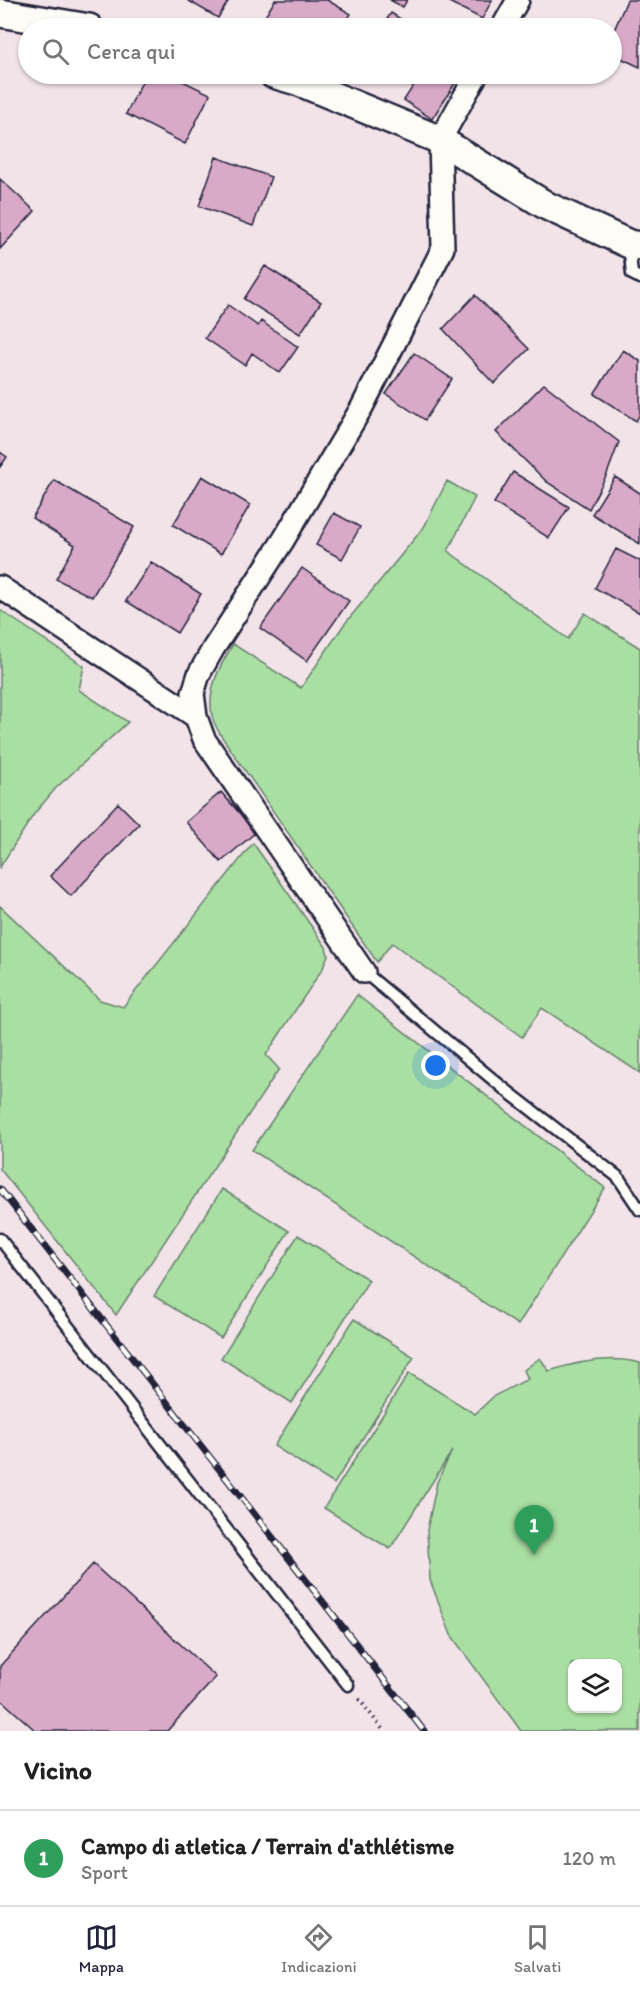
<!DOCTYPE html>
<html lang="it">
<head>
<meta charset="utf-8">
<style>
  :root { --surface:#fff; --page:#f2f2f2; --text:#222; --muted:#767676; --line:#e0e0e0; --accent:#22223b }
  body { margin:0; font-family:Itim,sans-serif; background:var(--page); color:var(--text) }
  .controls { position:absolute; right:18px; bottom:18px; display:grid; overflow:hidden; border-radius:12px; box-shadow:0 2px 4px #0004 }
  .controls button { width:54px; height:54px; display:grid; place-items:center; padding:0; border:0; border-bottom:2px solid var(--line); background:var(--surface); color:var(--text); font:30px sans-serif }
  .you { position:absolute; left:436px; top:1066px; width:21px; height:21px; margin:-15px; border:4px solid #fff; border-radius:50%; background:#1a73e8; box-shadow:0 0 0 9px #1a73e833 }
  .badge { display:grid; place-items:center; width:39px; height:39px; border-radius:50%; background:var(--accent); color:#fff; font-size:20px; font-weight:700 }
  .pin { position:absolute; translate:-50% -50px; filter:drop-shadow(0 2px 3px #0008) }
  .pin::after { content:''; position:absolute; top:32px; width:21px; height:18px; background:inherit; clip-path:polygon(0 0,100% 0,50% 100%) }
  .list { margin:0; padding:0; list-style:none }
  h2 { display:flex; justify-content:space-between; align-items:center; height:78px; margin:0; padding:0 24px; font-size:26px }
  h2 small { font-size:20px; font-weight:400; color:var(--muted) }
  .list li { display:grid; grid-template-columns:39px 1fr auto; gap:18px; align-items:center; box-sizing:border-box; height:96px; padding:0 24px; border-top:2px solid var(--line) }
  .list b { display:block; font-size:22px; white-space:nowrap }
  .list p { margin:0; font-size:20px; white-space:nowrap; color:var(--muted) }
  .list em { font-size:20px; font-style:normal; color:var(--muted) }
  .icon { flex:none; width:33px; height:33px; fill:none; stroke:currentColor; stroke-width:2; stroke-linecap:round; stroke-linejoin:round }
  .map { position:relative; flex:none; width:640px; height:1731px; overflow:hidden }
  .search { position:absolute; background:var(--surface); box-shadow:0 2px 4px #0004; left:18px; right:18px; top:18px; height:66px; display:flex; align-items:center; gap:15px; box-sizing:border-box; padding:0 21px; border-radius:33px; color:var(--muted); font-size:22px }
  .sheet { height:174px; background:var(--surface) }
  nav { display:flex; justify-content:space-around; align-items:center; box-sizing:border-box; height:84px; border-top:2px solid var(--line); background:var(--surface); font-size:16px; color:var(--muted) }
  nav a { display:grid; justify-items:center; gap:3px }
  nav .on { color:var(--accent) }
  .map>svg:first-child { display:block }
  .green { fill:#a9dfa2; stroke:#66806e; stroke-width:1.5; fill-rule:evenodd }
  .building { fill:#d9a9c8; stroke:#22223b; stroke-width:1.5 }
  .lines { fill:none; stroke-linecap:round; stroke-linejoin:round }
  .service-casing { stroke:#22223b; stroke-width:15 }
  .minor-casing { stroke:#22223b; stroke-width:26 }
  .tertiary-casing { stroke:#22223b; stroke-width:32 }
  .path { stroke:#22223b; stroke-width:4; stroke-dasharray:1.5 4.5; stroke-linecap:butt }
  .service { stroke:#fdfcf7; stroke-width:10 }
  .minor { stroke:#fdfcf7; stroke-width:21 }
  .tertiary { stroke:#fdfcf7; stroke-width:27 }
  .rail-casing { stroke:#22223b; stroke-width:7 }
  .rail { stroke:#fdfcf7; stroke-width:4.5; stroke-dasharray:14; stroke-linecap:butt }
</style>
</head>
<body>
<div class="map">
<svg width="640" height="1731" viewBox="0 0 640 1731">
  <rect width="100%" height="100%" fill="#f2e3e9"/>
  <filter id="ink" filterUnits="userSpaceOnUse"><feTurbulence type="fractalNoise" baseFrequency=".0167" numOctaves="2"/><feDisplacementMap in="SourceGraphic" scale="12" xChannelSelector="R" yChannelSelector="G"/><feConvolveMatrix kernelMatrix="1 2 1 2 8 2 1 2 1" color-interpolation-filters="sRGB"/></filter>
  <g filter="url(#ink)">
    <path class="green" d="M447 481 475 497 448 551 568 639 585 613 640 648V1073L542 1008 522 1037 392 943 377 962 222 737C218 730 213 723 212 715 207 688 220 666 233 644L301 688 343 626 424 527Z
      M0 610 84 666 79 690 128 722 56 788 34 814 0 867Z
      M253 843 326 947 328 955 323 968 266 1055 279 1069 116 1315 0 1169V906L100 1000 123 1007Z
      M357 995 605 1188 518 1325 252 1150Z
      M222 1189 289 1231 221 1338 154 1296Z
      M298 1235 369 1280 292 1403 221 1358Z
      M354 1319 414 1357 334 1484 274 1446Z
      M540 1358 549 1371C577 1362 611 1355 640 1363V1731H521L451 1635 430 1580 427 1530 437 1482 452 1451 390 1549 324 1508 409 1373 475 1414 494 1396 528 1379 524 1370ZM572 1664H618V1708H572Z"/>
    <path class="building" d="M187 0H229L218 18Z
      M275 0H327L351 14 342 28H278L263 20Z
      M390 0H407L403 7Z
      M445 0H492L482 19Z
      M627 0H640V67L612 54V35Z
      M391 13 415 28H381Z
      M146 74H168L210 94 185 144 126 114Z
      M403 74H461L432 119 404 100 416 82Z
      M216 157 271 177 253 226 199 206Z
      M0 179 35 211 0 249Z
      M265 266 321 302 300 334 244 299Z
      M475 295 529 349 494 384 443 329Z
      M228 305 258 326 261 321 298 347 280 373 252 353 245 365 205 338Z
      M623 350 640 361V414L636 421 594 394Z
      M414 353 452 379 425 420 386 394Z
      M544 384 619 442 607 474 589 509 547 482 496 432Z
      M0 452 7 457 0 467Z
      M513 472 569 507 549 538 494 503Z
      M202 476 250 505 221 554 173 525Z
      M615 477 640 493V544L592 514Z
      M54 480 134 527 92 597 56 579 75 545 32 518Z
      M334 513 360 527 342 559 316 545Z
      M616 549 640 561V613L595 588Z
      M151 562 201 594 177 633 126 601Z
      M302 568 349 601 307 661 260 628Z
      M221 792 256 832 221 862 186 822Z
      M118 803 139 824 71 896 50 876Z
      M93 1564 216 1677 167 1731H36L0 1699V1666Z"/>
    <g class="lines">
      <defs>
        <path id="service" d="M629 244 632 274 640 278
          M364 972 502 1087 618 1177 640 1210
          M0 1239 348 1685"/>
        <path id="minor" d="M502 28 518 0
          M0 587 196 717
          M364 972 204 739 196 717 193 693 199 674 213 649 284 539 362 407 443 248 440 140 477 74"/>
        <path id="tertiary" d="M0 13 89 28
          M273 74 297 81 440 140 547 206 629 244 640 246"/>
      </defs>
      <use href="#service" class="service-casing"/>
      <use href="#minor" class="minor-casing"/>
      <use href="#tertiary" class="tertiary-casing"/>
      <path class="path" d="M359 1699 384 1731"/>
      <use href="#service" class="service"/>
      <use href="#minor" class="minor"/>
      <use href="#tertiary" class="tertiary"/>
      <defs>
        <path id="rail" d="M0 1189 424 1731"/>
      </defs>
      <use href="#rail" class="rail-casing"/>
      <use href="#rail" class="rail"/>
    </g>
  </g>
</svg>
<div class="controls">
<button><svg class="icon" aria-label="layers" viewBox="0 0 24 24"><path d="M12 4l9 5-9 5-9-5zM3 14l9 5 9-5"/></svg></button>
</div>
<div class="you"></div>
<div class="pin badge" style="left:534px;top:1555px;background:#2e9e5b">1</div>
<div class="search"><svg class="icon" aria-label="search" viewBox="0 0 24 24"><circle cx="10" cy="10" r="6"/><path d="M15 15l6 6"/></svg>Cerca qui</div>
</div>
<section class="sheet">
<h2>Vicino<small></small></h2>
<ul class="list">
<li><span class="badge" style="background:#2e9e5b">1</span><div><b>Campo di atletica / Terrain d'athlétisme</b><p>Sport</p></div><em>120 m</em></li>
</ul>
</section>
<nav>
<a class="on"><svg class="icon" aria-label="map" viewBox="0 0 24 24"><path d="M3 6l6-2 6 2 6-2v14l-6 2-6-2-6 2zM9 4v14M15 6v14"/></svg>Mappa</a>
<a><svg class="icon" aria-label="directions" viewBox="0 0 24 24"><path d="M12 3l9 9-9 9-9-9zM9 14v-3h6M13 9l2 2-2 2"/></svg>Indicazioni</a>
<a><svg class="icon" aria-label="saved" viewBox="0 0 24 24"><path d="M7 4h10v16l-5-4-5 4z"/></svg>Salvati</a>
</nav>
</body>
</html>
